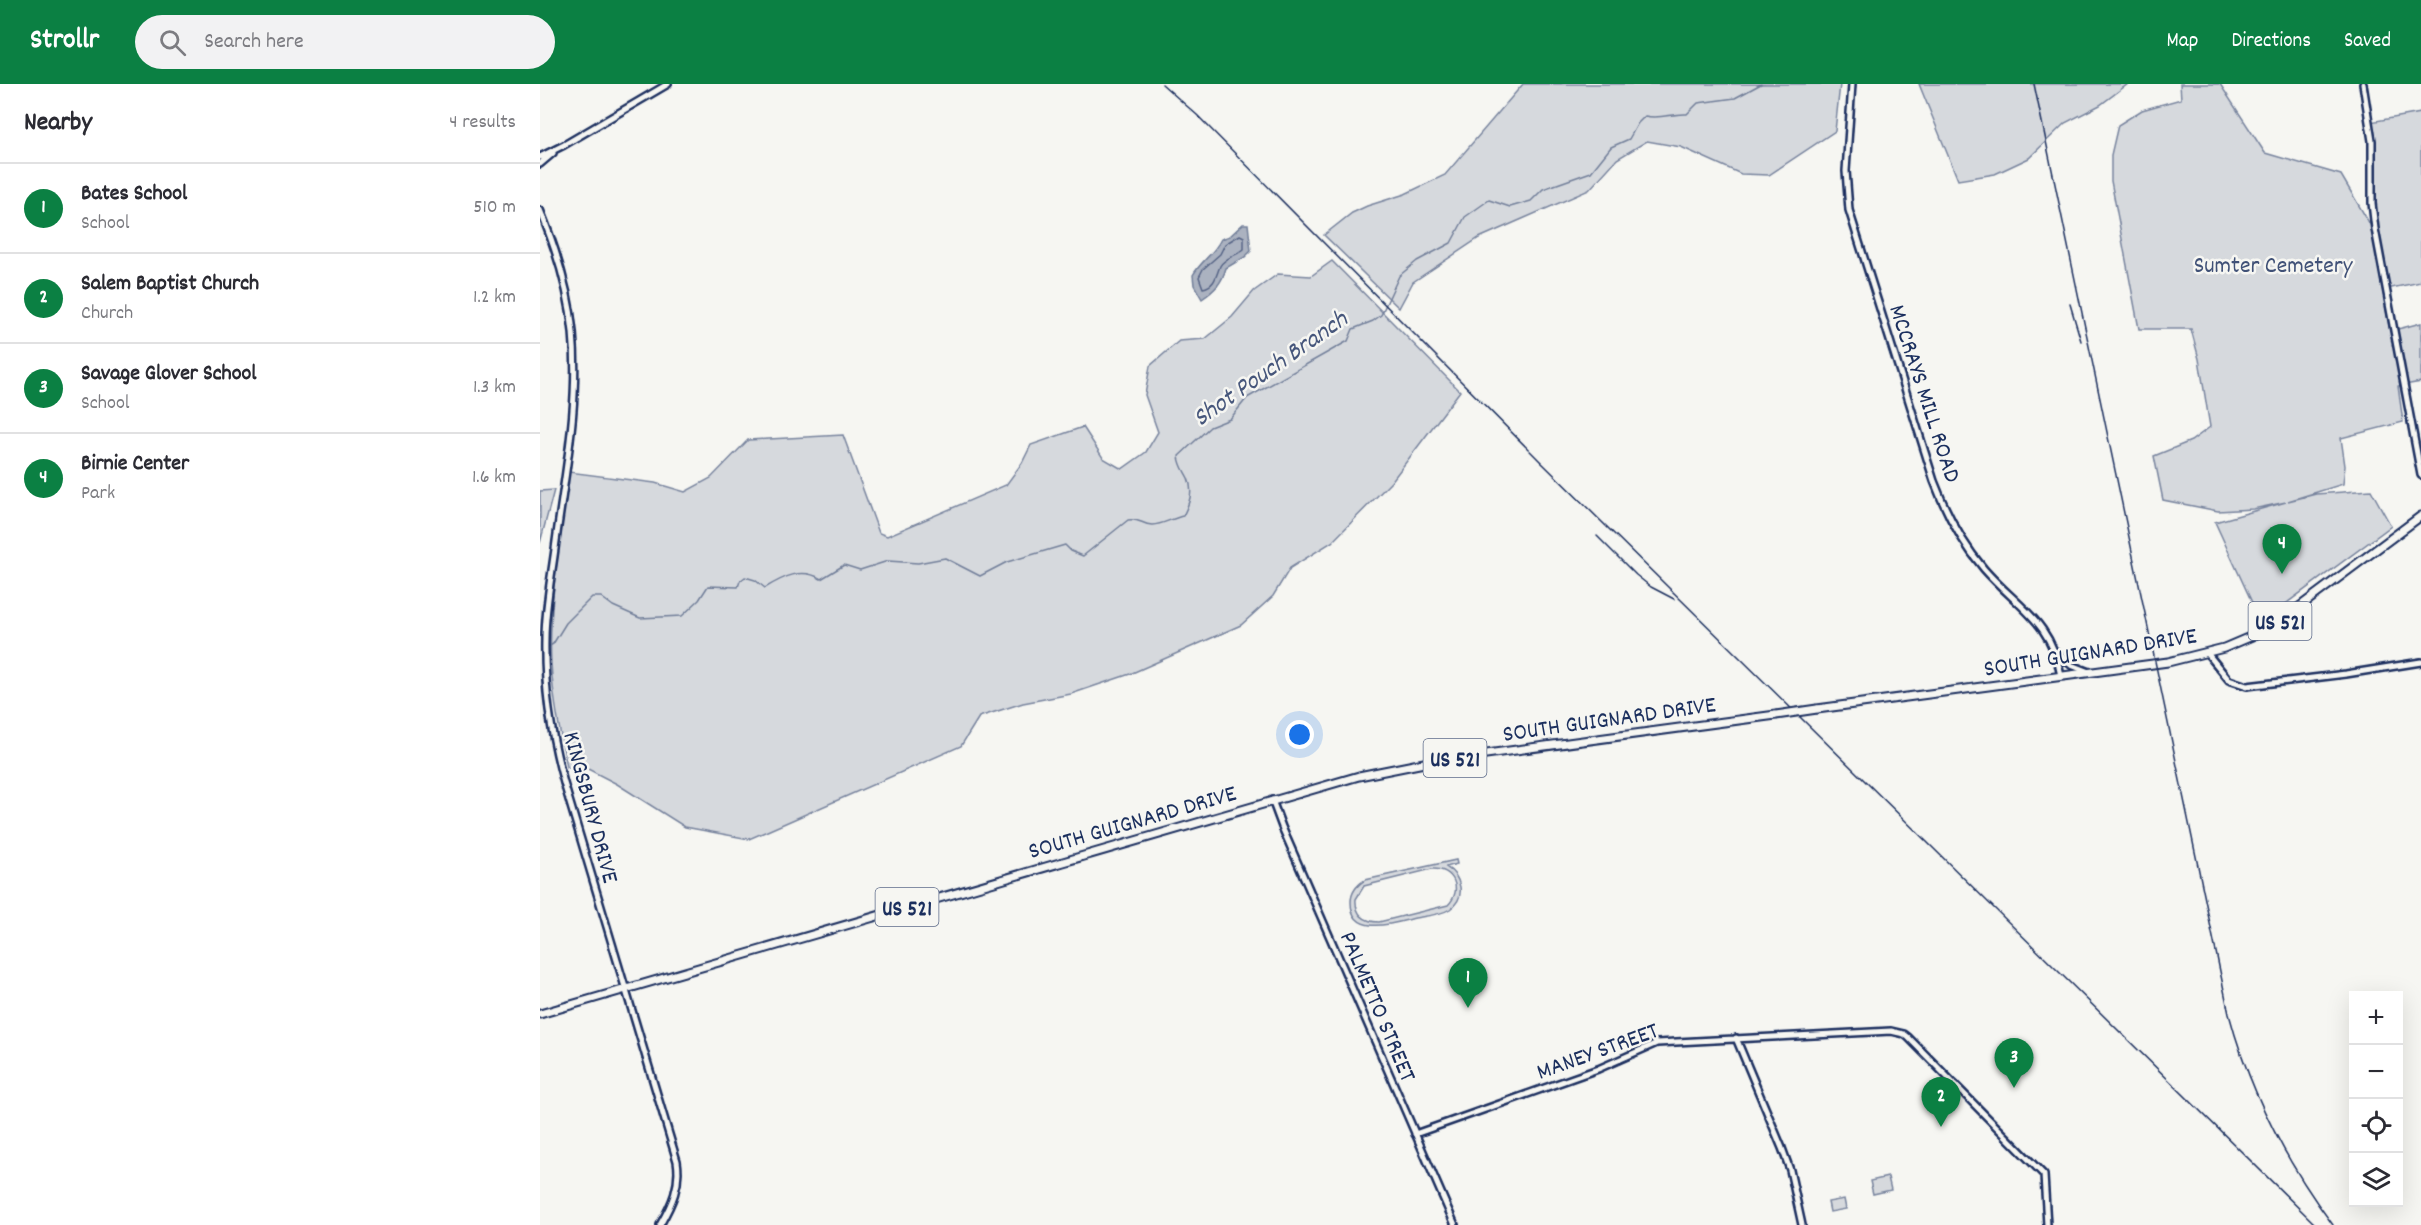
<!DOCTYPE html>
<html lang="en">
<head>
<meta charset="utf-8">
<style>
  :root { --surface:#fff; --page:#f2f2f3; --text:#2b2b33; --muted:#7c7c81; --line:#e1e1e2; --accent:#0b8043 }
  body { margin:0; font-family:Dekko,sans-serif; background:var(--page); color:var(--text) }
  .controls { position:absolute; right:18px; bottom:18px; display:grid; overflow:hidden; border-radius:0px; box-shadow:0 6px 24px #0002 }
  .controls button { width:54px; height:54px; display:grid; place-items:center; padding:0; border:0; border-bottom:2px solid var(--line); background:var(--surface); color:var(--text); font:30px sans-serif }
  .you { position:absolute; left:760px; top:651px; width:21px; height:21px; margin:-15px; border:4px solid #fff; border-radius:50%; background:#1a73e8; box-shadow:0 0 0 9px #1a73e833 }
  .badge { display:grid; place-items:center; width:39px; height:39px; border-radius:50%; background:var(--accent); color:#fff; font-size:20px; font-weight:700 }
  .pin { position:absolute; translate:-50% -50px; filter:drop-shadow(0 2px 3px #0008) }
  .pin::after { content:''; position:absolute; top:32px; width:21px; height:18px; background:inherit; clip-path:polygon(0 0,100% 0,50% 100%) }
  .list { margin:0; padding:0; list-style:none }
  h2 { display:flex; justify-content:space-between; align-items:center; height:78px; margin:0; padding:0 24px; font-size:26px }
  h2 small { font-size:20px; font-weight:400; color:var(--muted) }
  .list li { display:grid; grid-template-columns:39px 1fr auto; gap:18px; align-items:center; box-sizing:border-box; height:90px; padding:0 24px; border-top:2px solid var(--line) }
  .list b { display:block; font-size:22px; white-space:nowrap }
  .list p { margin:0; font-size:20px; white-space:nowrap; color:var(--muted) }
  .list em { font-size:20px; font-style:normal; color:var(--muted) }
  .icon { flex:none; width:33px; height:33px; fill:none; stroke:currentColor; stroke-width:2; stroke-linecap:round; stroke-linejoin:round }
  .map { position:relative; flex:none; width:1881px; height:1141px; overflow:hidden }
  header { display:flex; align-items:center; gap:36px; box-sizing:border-box; height:84px; padding:0 30px; background:var(--accent); color:#fff }
  header strong { font-size:28px }
  nav { display:flex; gap:33px; margin-inline-start:auto; font-size:21px }
  .search { width:420px; height:54px; background:var(--page); display:flex; align-items:center; gap:15px; box-sizing:border-box; padding:0 21px; border-radius:33px; color:var(--muted); font-size:22px }
  main { display:flex }
  aside { flex:1; background:var(--surface) }
  .map>svg:first-child { display:block }
  .green { fill:#d6d9dd; stroke:#78849e; stroke-width:1.5; fill-rule:evenodd }
  .water { fill:#abb2c0; stroke:#717e99; stroke-width:1.5 }
  .lines { fill:none; stroke-linecap:round; stroke-linejoin:round }
  .shore { stroke:#556385; stroke-width:1.5 }
  .stream { stroke:#717e99; stroke-width:1.5 }
  .secondary-casing { stroke:#1b2f5e; stroke-width:10 }
  .highway-casing { stroke:#1b2f5e; stroke-width:11 }
  .secondary { stroke:#f6f6f2; stroke-width:5 }
  .highway { stroke:#f6f6f2; stroke-width:7 }
  .rail { stroke:#1b2f5e; stroke-width:1.5 }
  .highway-bridge-casing { stroke:#1b2f5e; stroke-width:11; stroke-linecap:butt }
  .highway-bridge { stroke:#f6f6f2; stroke-width:7 }
  .labels { text-anchor:middle; stroke-width:5; stroke-linejoin:round; paint-order:stroke }
  .shield { fill:#f6f6f2; stroke:#5d6b8a; stroke-width:1.5 }
  .shield-label { font-size:22px; font-weight:bold; fill:#1b2f5e }
  .park-label { font-size:24px; fill:#405177; stroke:#f6f6f2 }
  .street-label { font-size:24px; fill:#1b2f5e; stroke:#f6f6f2 }
  .water-label { font-size:26px; font-style:italic; fill:#46567b; stroke:#f6f6f2 }
</style>
</head>
<body>
<header>
<strong>Strollr</strong>
<div class="search"><svg class="icon" aria-label="search" viewBox="0 0 24 24"><circle cx="10" cy="10" r="6"/><path d="M15 15l6 6"/></svg>Search here</div>
<nav><a>Map</a><a>Directions</a><a>Saved</a></nav>
</header>
<main>
<aside>
<h2>Nearby<small>4 results</small></h2>
<ul class="list">
<li><span class="badge">1</span><div><b>Bates School</b><p>School</p></div><em>510 m</em></li>
<li><span class="badge">2</span><div><b>Salem Baptist Church</b><p>Church</p></div><em>1.2 km</em></li>
<li><span class="badge">3</span><div><b>Savage Glover School</b><p>School</p></div><em>1.3 km</em></li>
<li><span class="badge">4</span><div><b>Birnie Center</b><p>Park</p></div><em>1.6 km</em></li>
</ul>
</aside>
<div class="map">
<svg width="1881" height="1141" viewBox="0 0 1881 1141">
  <rect width="100%" height="100%" fill="#f6f6f2"/>
  <filter id="ink" filterUnits="userSpaceOnUse"><feTurbulence type="fractalNoise" baseFrequency=".0167" numOctaves="2"/><feDisplacementMap in="SourceGraphic" scale="12" xChannelSelector="R" yChannelSelector="G"/><feConvolveMatrix kernelMatrix="1 2 1 2 8 2 1 2 1" color-interpolation-filters="sRGB"/></filter>
  <g filter="url(#ink)">
    <path class="green" d="M983 0H1300L1295 47 1229 91 1201 90 1141 63 1107 57 1077 75 1049 106 939 154 873 198 859 224 784 151 812 129 827 122 865 110 905 91Z
      M1379 0H1588L1560 21 1525 39 1489 74 1455 90 1418 96Z
      M1640 0H1680L1725 69 1801 91 1831 142 1850 247 1881 239V298L1858 302 1863 338 1801 354 1805 382 1803 400 1748 417 1776 410 1831 406 1851 442 1721 538 1675 438 1746 418 1713 425 1678 427 1623 416 1614 372 1651 357 1670 343 1659 275 1651 245H1599L1571 97V71L1578 41 1602 26 1641 15Z
      M1881 29V198L1846 205 1835 145 1830 38Z
      M792 177 920 307 851 398 792 458 750 484 733 512 701 541 590 590 531 610 483 619 439 633 421 662 209 755 145 743 77 700 48 685 27 683C20 648 13 614 11 579 8 516 22 450 29 388L115 399 145 408 171 394 208 356 303 351 339 449 347 452 466 401 482 379 491 361 543 343 563 374 582 385 606 368 618 348 605 311 610 282 639 257 665 255 692 233 714 207 738 190 771 192Z
      M14 406 0 459V407Z
      M916 776 917 780 906 783C921 792 927 813 910 825 901 831 886 832 875 834 855 839 811 854 811 818 811 808 817 801 825 796ZM892 785C914 784 923 806 908 821L839 838C824 838 815 830 816 815L824 802Z
      M1348 1093 1351 1106 1333 1110 1330 1097Z
      M1304 1115 1306 1125 1290 1128 1288 1118Z"/>
    <path class="water" d="M703 140H708L711 167 705 173 686 184C682 199 675 206 662 215L654 201 653 191C661 177 674 170 681 155L690 152Z"/>
    <g class="lines">
      <path class="shore" d="M700 151 704 153V165C698 171 684 174 680 182 676 192 675 202 663 204L659 193 663 185 680 170 685 160Z"/>
      <path class="stream" d="M6 564 13 560 26 539 52 513H61L73 522 100 534 142 532 159 516 168 502 198 503 200 497 205 493 215 496 225 504C243 493 262 483 281 495L304 481 320 486 348 477 378 479 405 474 440 492 467 478 525 461 531 467 543 472 588 436C600 434 602 441 612 441 622 441 633 434 643 432 649 420 654 408 648 394 644 386 640 382 639 372L670 343 690 335 707 314 808 257 813 245 833 237 841 231 859 192 877 177 911 159 925 133 949 116 970 123 991 117 1003 105 1051 88 1071 63 1089 55 1098 39 1105 32C1120 36 1132 29 1147 30L1158 19 1195 14 1221 0"/>
      <defs>
        <path id="secondary" d="M1312 0 1306 87 1309 126 1394 397C1406 429 1422 459 1444 485 1478 524 1511 536 1521 592
          M1823 0 1832 57V119L1835 145 1881 391
          M0 73 24 61 128 0
          M0 80 13 69
          M0 126C16 165 29 206 33 248 40 320 24 394 15 465 11 495 5 525 5 555 4 605 11 652 24 699L137 1077C141 1101 132 1120 120 1141
          M1517 569 1531 581 1549 588
          M1667 569 1689 596 1707 602 1806 590 1881 578
          M732 716 742 743 915 1141
          M1196 954 1242 1064 1250 1086 1262 1141
          M875 1050 1058 985 1117 959 1351 947 1364 950 1368 953 1504 1091 1507 1141"/>
        <path id="highway" d="M1277 625 1628 578 1684 564 1731 544 1881 432
          M0 930 819 692 894 677 1236 631"/>
      </defs>
      <use href="#secondary" class="secondary-casing"/>
      <use href="#highway" class="highway-casing"/>
      <use href="#secondary" class="secondary"/>
      <use href="#highway" class="highway"/>
      <path class="rail" d="M622 0 657 31 1001 378 1776 1141
        M1494 0 1689 930C1710 1008 1745 1077 1793 1141
        M1530 220 1541 257
        M1057 452 1096 491 1111 503 1134 515"/>
      <defs>
        <path id="highway-bridge" d="M1236 631 1277 625"/>
      </defs>
      <use href="#highway-bridge" class="highway-bridge-casing"/>
      <use href="#highway-bridge" class="highway-bridge"/>
    </g>
  </g>
  <g class="labels">
    <g class="shield">
      <rect x="1708.5" y="518" width="63" height="38" rx="4.5"/>
      <rect x="883.5" y="655" width="63" height="38" rx="4.5"/>
      <rect x="335.5" y="804" width="63" height="38" rx="4.5"/>
    </g>
    <g class="shield-label">
      <text x="1740" y="545">US 521</text>
      <text x="915" y="682">US 521</text>
      <text x="367" y="831">US 521</text>
    </g>
    <g class="park-label">
      <text x="1733" y="188">Sumter Cemetery</text>
    </g>
    <g class="street-label">
      <text transform="translate(1386 309) rotate(72)" y="8">MCCRAYS MILL ROAD</text>
      <text transform="translate(1550 567) rotate(-9)" y="8">SOUTH GUIGNARD DRIVE</text>
      <text transform="translate(1069 634) rotate(-8)" y="8">SOUTH GUIGNARD DRIVE</text>
      <text transform="translate(52 723) rotate(75)" y="8">KINGSBURY DRIVE</text>
      <text transform="translate(592 737) rotate(-16)" y="8">SOUTH GUIGNARD DRIVE</text>
      <text transform="translate(839 922) rotate(67)" y="8">PALMETTO STREET</text>
      <text transform="translate(1057 966) rotate(-20)" y="8">MANEY STREET</text>
    </g>
    <g class="water-label">
      <text transform="translate(729 283) rotate(-35)" y="9">Shot Pouch Branch</text>
    </g>
  </g>
</svg>
<div class="controls">
<button>+</button>
<button>−</button>
<button><svg class="icon" aria-label="locate" viewBox="0 0 24 24"><circle cx="12" cy="12" r="6"/><path d="M12 2v4M12 18v4M2 12h4M18 12h4"/></svg></button>
<button><svg class="icon" aria-label="layers" viewBox="0 0 24 24"><path d="M12 4l9 5-9 5-9-5zM3 14l9 5 9-5"/></svg></button>
</div>
<div class="you"></div>
<div class="pin badge" style="left:928px;top:924px">1</div>
<div class="pin badge" style="left:1401px;top:1043px">2</div>
<div class="pin badge" style="left:1474px;top:1004px">3</div>
<div class="pin badge" style="left:1742px;top:490px">4</div>
</div>
</main>
</body>
</html>
